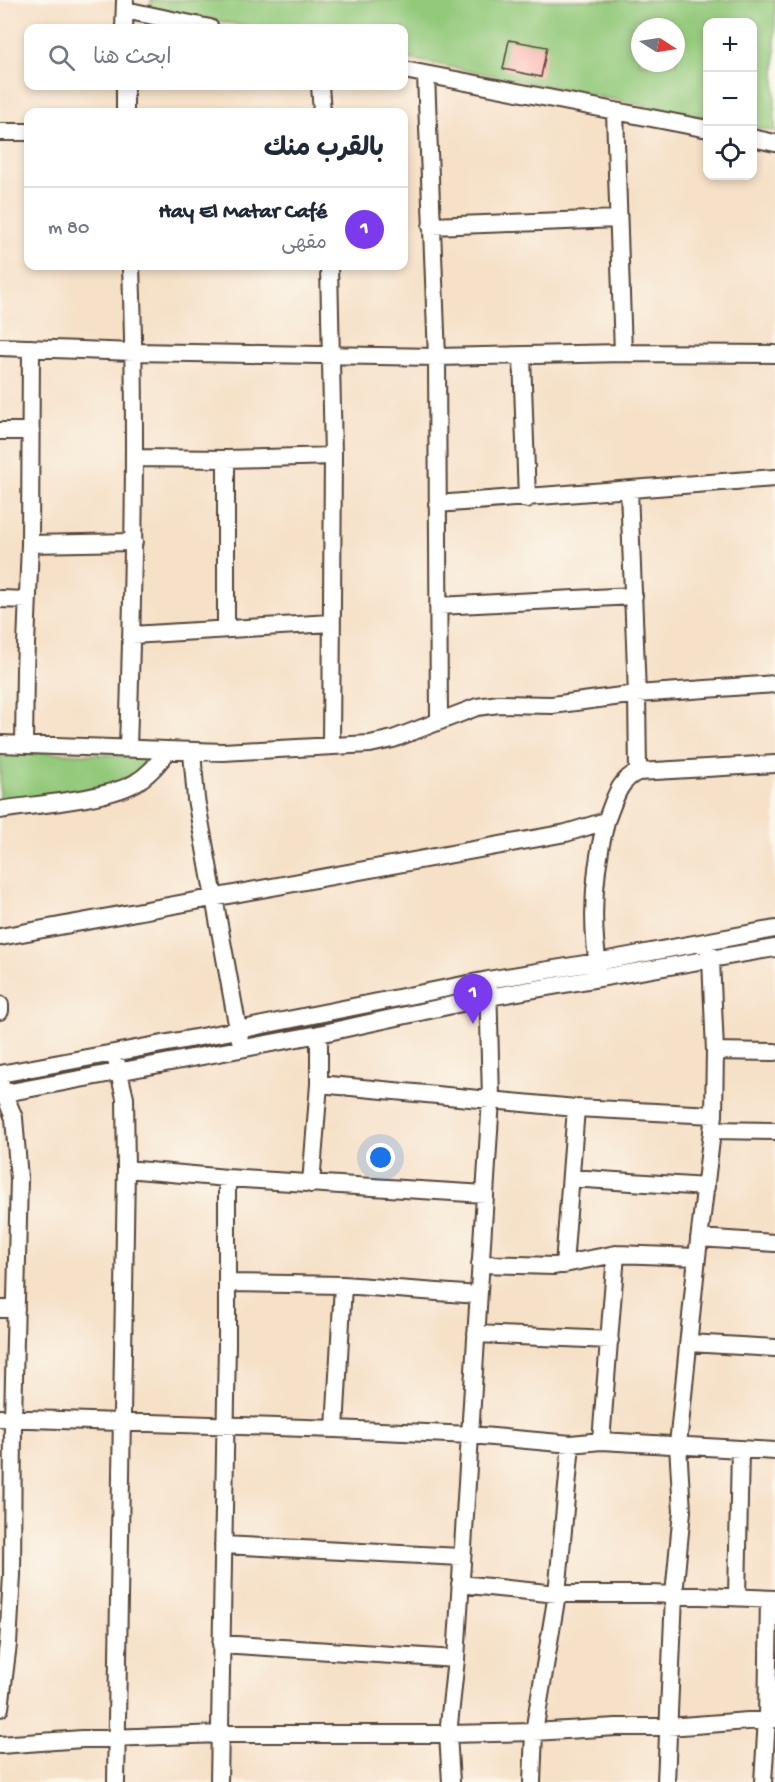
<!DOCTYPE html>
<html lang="ar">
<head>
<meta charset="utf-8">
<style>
  :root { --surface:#fff; --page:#f2f2f3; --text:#1f2937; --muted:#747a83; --line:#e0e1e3; --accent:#7c3aed }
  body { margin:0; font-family:"Gochi Hand","Playpen Sans Arabic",sans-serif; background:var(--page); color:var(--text); direction:rtl }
  .controls { position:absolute; right:18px; top:18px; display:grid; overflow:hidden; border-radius:12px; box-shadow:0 3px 9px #0003 }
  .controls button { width:54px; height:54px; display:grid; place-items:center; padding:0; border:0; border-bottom:2px solid var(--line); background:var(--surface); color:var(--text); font:30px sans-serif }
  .compass { position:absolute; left:631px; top:18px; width:54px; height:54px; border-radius:50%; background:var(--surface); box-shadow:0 3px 9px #0003; rotate:102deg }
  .you { position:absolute; left:381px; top:1158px; width:21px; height:21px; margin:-15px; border:4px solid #fff; border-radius:50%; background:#1a73e8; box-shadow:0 0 0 9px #1a73e833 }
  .badge { display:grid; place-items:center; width:39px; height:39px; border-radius:50%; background:var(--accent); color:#fff; font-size:20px; font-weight:700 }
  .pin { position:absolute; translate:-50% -50px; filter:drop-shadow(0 2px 3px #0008) }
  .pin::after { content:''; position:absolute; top:32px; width:21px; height:18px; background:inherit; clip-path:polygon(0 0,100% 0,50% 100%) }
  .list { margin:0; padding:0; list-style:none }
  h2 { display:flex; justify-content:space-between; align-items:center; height:78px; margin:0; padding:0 24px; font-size:26px }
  h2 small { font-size:20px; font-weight:400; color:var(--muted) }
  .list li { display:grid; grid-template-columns:39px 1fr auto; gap:18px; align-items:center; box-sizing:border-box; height:84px; padding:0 24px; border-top:2px solid var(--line) }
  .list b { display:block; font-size:22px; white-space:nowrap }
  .list p { margin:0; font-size:20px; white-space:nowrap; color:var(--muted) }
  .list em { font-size:20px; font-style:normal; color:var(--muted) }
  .icon { flex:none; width:33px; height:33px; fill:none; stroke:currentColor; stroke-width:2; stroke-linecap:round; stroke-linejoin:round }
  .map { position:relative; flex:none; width:775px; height:1782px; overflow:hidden; direction:ltr }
  .search { position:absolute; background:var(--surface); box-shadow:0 3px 9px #0003; left:24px; top:24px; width:384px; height:66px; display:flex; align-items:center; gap:15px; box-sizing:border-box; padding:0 21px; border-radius:12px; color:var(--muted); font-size:22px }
  .panel { position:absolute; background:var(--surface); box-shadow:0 3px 9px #0003; left:24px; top:108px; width:384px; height:162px; border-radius:12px; direction:rtl }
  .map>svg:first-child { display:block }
  .green { fill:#93c97a; stroke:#677a4c; stroke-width:1.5; fill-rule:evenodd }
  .building { fill:#fcaaa7 }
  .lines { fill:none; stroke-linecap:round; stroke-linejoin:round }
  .minor-casing { stroke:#574537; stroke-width:20 }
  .minor { stroke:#fff; stroke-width:16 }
</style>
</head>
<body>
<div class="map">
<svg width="775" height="1782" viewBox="0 0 775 1782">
  <rect width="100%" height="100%" fill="#fbf7ec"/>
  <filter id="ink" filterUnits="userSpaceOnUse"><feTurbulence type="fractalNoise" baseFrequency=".0167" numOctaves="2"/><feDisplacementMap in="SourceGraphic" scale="12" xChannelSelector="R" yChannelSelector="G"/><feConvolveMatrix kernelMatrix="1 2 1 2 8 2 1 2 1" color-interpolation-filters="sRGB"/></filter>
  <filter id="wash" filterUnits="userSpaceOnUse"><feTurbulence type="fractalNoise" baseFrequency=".008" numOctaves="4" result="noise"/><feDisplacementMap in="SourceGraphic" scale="24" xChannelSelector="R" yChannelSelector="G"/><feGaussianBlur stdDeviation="1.35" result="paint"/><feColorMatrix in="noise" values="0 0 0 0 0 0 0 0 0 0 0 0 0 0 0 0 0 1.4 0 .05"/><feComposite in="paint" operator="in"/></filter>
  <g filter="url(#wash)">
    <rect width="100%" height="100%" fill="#f6e0c7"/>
    <path class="green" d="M151 0H775V131L753 127 752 22H708L707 118 404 58V28H255L151 8ZM640 27H676V63H640Z
      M0 751 139 756 150 763 139 776 116 785 0 805Z"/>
    <g id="blocks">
      <path class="building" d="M509 40 547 47 541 77 503 69Z"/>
    </g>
  </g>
  <g filter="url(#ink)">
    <use href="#blocks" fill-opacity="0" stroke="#574537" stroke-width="1.5"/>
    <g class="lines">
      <defs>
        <path id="minor" d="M125 10 210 28
          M124 28 125 1
          M404 70 708 129
          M426 75 437 357 439 720
          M125 86V112
          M320 86 322 112
          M615 112 623 353
          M0 132H28
          M752 138 775 143
          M431 226 618 219
          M329 266 333 456 331 746
          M0 347 134 352 437 357 623 353 775 354
          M522 356 527 499
          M0 431H31
          M135 458 226 459 333 456
          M226 459V627
          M629 490 637 694 638 772
          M437 504 775 478
          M30 544 134 542
          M0 599 28 600
          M438 606 634 596
          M132 635 331 623
          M0 744 223 752 370 744 393 739 477 707 499 704 552 705 637 694 775 684
          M24 744 25 670 30 544 31 348
          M128 748C133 587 137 426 131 266
          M192 752 196 799 240 1040
          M0 810C36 804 105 800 135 783 149 775 158 763 168 751
          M0 937 566 833 606 821C614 802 618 780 638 772L775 764
          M599 971C590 921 594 870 606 821
          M0 1005V1011
          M715 1051 775 1052
          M116 1060 125 1098 126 1169 116 1782
          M0 1074 238 1030 488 980 597 962 775 929
          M319 1084 576 1108 714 1115
          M0 1094 319 1034 489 997 775 948
          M713 1130 775 1131
          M126 1169 227 1178 485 1194
          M571 1178 706 1187
          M311 1184 319 1084V1034
          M699 1238 775 1243
          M480 1264 554 1266 616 1254 697 1257
          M564 1265 576 1108
          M227 1283 343 1285 478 1295
          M0 1309H16
          M476 1334 610 1340
          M689 1343 775 1348
          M0 1418 335 1429 471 1435 571 1444 601 1441 775 1451
          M335 1429 343 1285
          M601 1441 616 1254
          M223 1545 461 1557
          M460 1584 557 1594H650L775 1599
          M737 1597 740 1449
          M221 1644 456 1659
          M0 1708 8 1644 12 1575 13 1419 19 1179 14 1118 0 1083
          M0 1745 82 1739 220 1734H448L534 1732 616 1727H668L775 1719
          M219 1782 227 1344V1178
          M451 1782 448 1734 456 1659 491 1099 488 980
          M532 1782 534 1732 557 1594 571 1444
          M666 1782 674 1595 682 1511 678 1445 697 1257 714 1115 715 1051 711 959 706 942
          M763 1782 767 1719 769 1599"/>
      </defs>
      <use href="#minor" class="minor-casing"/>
      <use href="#minor" class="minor"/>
    </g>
  </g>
</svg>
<div class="controls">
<button>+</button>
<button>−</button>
<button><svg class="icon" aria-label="locate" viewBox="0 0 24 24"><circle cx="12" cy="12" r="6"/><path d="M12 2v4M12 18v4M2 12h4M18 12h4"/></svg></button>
</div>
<svg class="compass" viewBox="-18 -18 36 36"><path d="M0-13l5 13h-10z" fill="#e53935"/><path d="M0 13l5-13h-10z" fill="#747a83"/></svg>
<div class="you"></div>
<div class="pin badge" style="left:473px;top:1024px">1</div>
<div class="search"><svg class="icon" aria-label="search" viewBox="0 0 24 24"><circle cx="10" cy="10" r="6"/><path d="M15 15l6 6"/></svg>ابحث هنا</div>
<section class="panel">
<h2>بالقرب منك<small></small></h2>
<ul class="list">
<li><span class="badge">1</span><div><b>Hay El Matar Café</b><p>مقهى</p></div><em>80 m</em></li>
</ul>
</section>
</div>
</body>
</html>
